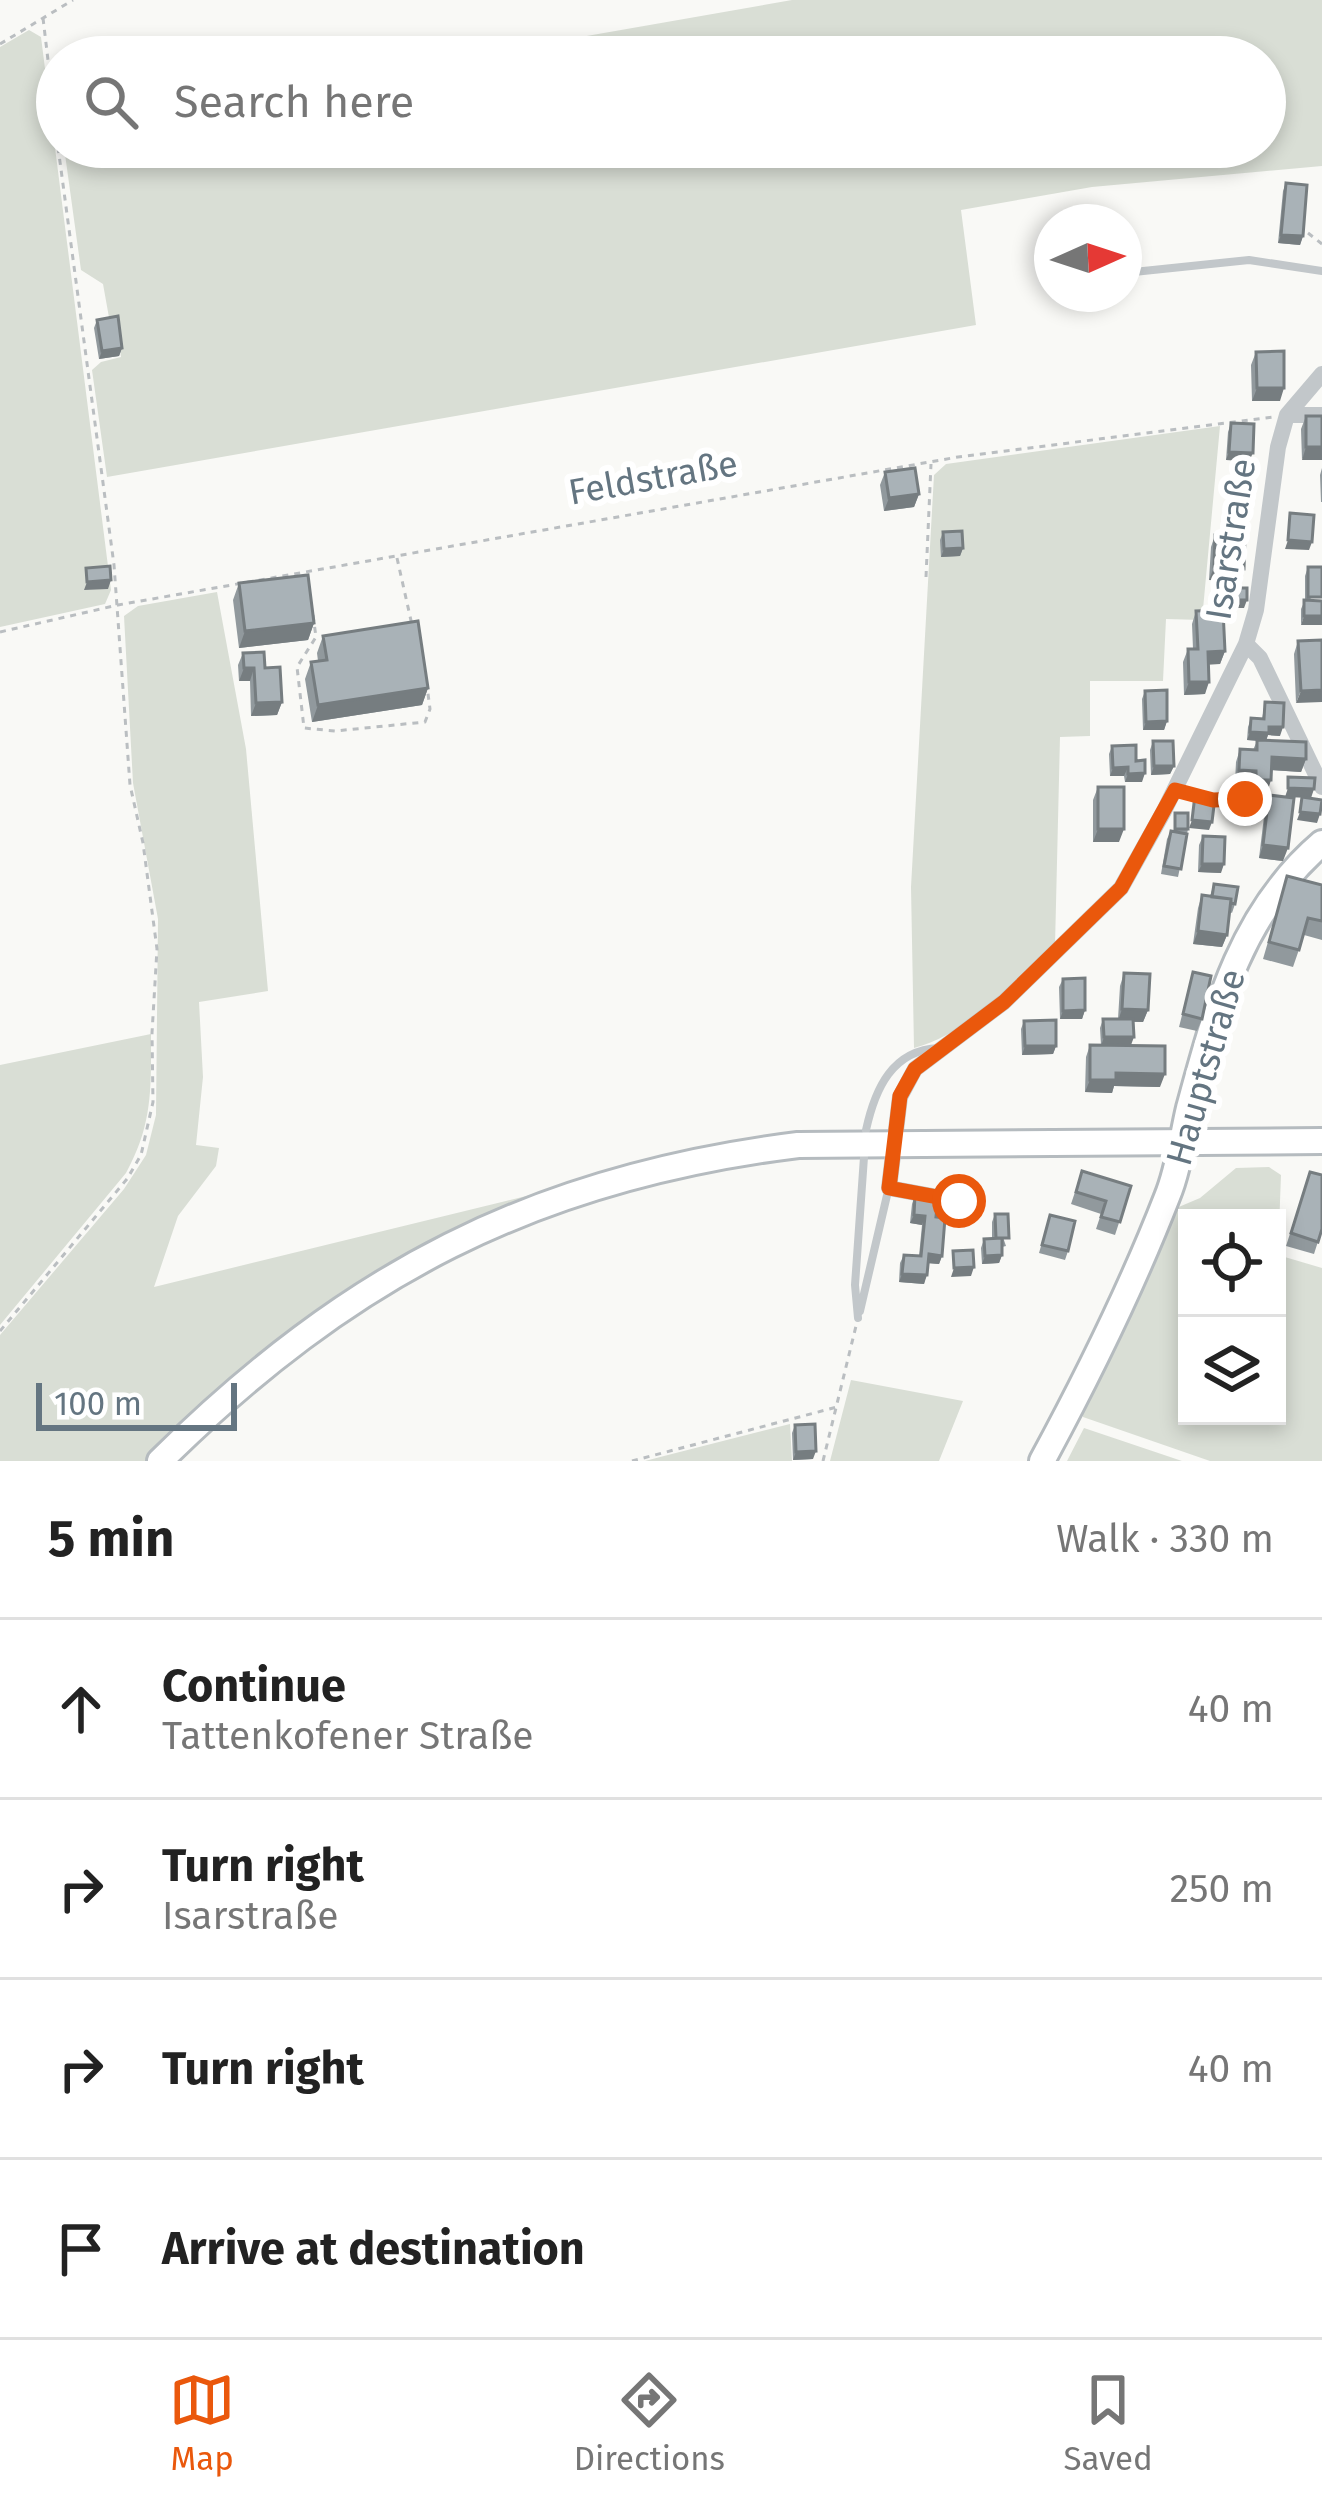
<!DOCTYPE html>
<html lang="en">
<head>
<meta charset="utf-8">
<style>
  :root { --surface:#fff; --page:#f6f6f6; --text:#222; --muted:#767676; --line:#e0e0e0; --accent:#ea580c }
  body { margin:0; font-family:"Fira Sans",sans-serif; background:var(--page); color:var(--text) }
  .controls { position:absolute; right:36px; bottom:36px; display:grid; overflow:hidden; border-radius:0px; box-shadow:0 6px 18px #0003 }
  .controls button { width:108px; height:108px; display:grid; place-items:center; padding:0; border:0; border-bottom:3px solid var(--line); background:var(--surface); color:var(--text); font:60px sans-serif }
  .compass { position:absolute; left:1034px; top:204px; width:108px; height:108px; border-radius:50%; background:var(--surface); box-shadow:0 6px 18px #0003; rotate:87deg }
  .scale { position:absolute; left:36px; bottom:30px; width:201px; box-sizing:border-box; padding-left:12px; border:6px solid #647581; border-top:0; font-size:33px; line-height:42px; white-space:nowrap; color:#647581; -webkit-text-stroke:9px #fff; paint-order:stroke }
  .stop { position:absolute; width:36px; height:36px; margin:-27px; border:9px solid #ea580c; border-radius:50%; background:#fff }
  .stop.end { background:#ea580c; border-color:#fff; box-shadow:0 3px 12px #0008 }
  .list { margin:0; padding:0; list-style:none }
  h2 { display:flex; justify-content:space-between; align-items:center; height:156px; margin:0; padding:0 48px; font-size:51px }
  h2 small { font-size:39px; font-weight:400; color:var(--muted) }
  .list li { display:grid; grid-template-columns:78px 1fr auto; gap:36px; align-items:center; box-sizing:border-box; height:180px; padding:0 48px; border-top:3px solid var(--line) }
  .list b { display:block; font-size:45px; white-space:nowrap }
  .list p { margin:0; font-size:39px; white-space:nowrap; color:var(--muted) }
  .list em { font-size:39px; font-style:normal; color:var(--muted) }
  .icon { flex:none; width:66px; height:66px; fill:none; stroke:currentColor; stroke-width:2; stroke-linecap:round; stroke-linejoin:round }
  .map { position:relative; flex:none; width:1322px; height:1461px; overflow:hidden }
  .search { position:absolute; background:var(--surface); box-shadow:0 6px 18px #0003; left:36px; right:36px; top:36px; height:132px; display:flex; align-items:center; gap:30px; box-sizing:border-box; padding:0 42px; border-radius:66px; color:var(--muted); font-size:45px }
  .sheet { height:876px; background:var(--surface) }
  nav { display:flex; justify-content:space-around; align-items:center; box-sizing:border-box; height:168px; border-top:3px solid var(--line); background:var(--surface); font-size:33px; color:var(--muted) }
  nav a { display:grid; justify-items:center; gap:6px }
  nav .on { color:var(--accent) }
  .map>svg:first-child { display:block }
  .green { fill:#d9ded5; fill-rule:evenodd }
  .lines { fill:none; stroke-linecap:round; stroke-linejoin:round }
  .secondary-casing { stroke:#b5bbbf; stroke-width:30 }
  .path { stroke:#babec1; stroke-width:3; stroke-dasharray:6 6; stroke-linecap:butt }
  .lane { stroke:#c2c7ca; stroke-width:8 }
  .street { stroke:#c2c7ca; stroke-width:16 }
  .secondary { stroke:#fff; stroke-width:24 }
  .wall { fill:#91999d }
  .shaded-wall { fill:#767d80 }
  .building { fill:#a9b2b7; stroke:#767d80; stroke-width:3 }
  .route { stroke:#ea580c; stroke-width:15 }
  .labels { text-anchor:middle; stroke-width:12; stroke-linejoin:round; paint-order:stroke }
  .street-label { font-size:36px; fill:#647581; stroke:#fff }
</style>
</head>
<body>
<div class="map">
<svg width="1322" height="1461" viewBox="0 0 1322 1461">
  <rect width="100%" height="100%" fill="#f9f9f6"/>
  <path class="green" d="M792 0H1322V166L1092 187 961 210 976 325 107 477 92 370 101 362 121 357 116 323H110L103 284 81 270 64 147H1265V57H466Z
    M29 30 41 37 111 590 105 604 0 627V47Z
    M1220 426 1202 620 1166 619 1163 681H1090V736L1060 737 1055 946C1013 985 969 1033 914 1048L911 887 934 475 946 464Z
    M217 592 246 749 268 991 199 1002 203 1077 196 1145 219 1148 216 1166 178 1216 154 1287 559 1188C496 1213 432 1236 373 1272 290 1322 213 1391 146 1461H0V1335L124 1189 146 1155 156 1115 158 919 133 783 124 616 138 606Z
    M151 1034C151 1088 153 1124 126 1173L0 1325V1065Z
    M1269 1167 1281 1175 1278 1255 1322 1268V1461H1210L1083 1417 1080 1405 1174 1209 1200 1198 1236 1168ZM1187 1218H1277V1416H1187Z
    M851 1380 963 1401 939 1461H830Z
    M790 1424 792 1461H645L664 1456Z
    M1084 1428 1182 1461H1067Z"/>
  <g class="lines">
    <defs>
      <path id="secondary" d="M160 1461C348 1275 533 1178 798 1145L1322 1141
        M1042 1461C1088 1376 1132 1287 1167 1197 1179 1168 1182 1137 1189 1108 1216 1009 1241 912 1322 843"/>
    </defs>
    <use href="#secondary" class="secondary-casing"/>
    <path class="path" d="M43 18 57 136
      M0 44 73 0
      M1308 233 1322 244
      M397 558 412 625
      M926 577 931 464
      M313 615 316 637 297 667 304 728 335 731 425 722 430 709 427 686
      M0 632 118 605 958 457 1273 417
      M0 1331 127 1179 141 1155 153 1102 152 1033 157 949 143 843 130 785 114 565 58 147
      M632 1461 837 1407
      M823 1461 856 1326"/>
    <path class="lane" d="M1124 273 1249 260 1322 271
      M1176 790 1213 800 1245 799
      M866 1130C875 1089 892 1050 939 1048
      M860 1311 888 1191
      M858 1318 855 1285 864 1157"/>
    <path class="street" d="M1287 415H1322
      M1246 644 1260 658 1322 787
      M966 1206 959 1201 889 1188 900 1097 915 1069 1004 1002 1121 888 1164 811 1246 644 1256 610 1278 447 1287 415 1322 374"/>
    <use href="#secondary" class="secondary"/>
  </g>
  <path class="wall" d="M1286 183 1303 236 1300 245 1278 243 1283 191Z
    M97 320 122 348 119 356 99 359 94 328Z
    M1256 352 1280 401H1252L1251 365Z
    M1306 416H1322L1302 460 1301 429Z
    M1231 423 1249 461 1226 460 1228 432Z
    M1322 468V502H1321L1320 475Z
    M885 472 919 494 914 507 884 511 880 485Z
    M943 532 963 548 960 556 941 557 940 540Z
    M1215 535 1244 569 1239 581 1209 580 1211 547Z
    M1308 567H1322L1301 625V609L1305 600V576Z
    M239 583 314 623 308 640 239 648 233 600Z
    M1196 611 1225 651 1220 664H1209L1205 694 1184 695 1183 662 1188 649H1193L1192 624Z
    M323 636 428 688 422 705 312 722 305 679 311 662 318 661 317 653Z
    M1322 640 1296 703 1294 654 1298 641Z
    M243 653 282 702 277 715 251 716 250 681H239L238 665Z
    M1145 691 1167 721 1164 730H1143L1142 699Z
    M1265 702 1280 736 1268 735 1266 740 1306 759 1301 772 1272 770 1267 793 1251 792V783L1235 782 1236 762 1240 749 1253 750 1257 741 1247 740 1248 727 1251 718 1262 719Z
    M1153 741 1174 766 1170 774 1151 775 1150 750Z
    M1112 746 1136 761 1142 782H1125L1124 776H1110L1109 754Z
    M1098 787 1119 842H1093V800Z
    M1269 795 1283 861 1259 858 1265 808Z
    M1175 813 1188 829 1178 877 1161 874 1167 839 1171 831 1174 832Z
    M1203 836 1221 873 1198 872 1199 845Z
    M1287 876 1322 885V940L1304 935 1293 967 1263 959Z
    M1214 884 1235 904 1232 913 1230 912 1227 935 1222 947 1193 944 1198 908 1202 895 1210 896Z
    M1193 972 1202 1019 1197 1031 1179 1027Z
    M1124 973 1148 1010 1143 1022H1133L1131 1045 1160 1087 1114 1086 1112 1093 1085 1092 1086 1057 1090 1045H1101L1100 1028 1103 1019H1118L1120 986Z
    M1063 979 1085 1010 1082 1019H1060L1059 987Z
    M1024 1021 1056 1046 1053 1054 1022 1055 1021 1029Z
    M1082 1171 1131 1186 1115 1235 1096 1229 1101 1214 1071 1204Z
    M1310 1172 1322 1229 1314 1254 1286 1246Z
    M915 1195 936 1217 942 1256 939 1264 928 1263 924 1284 899 1282 900 1263 904 1255 919 1256 922 1225 910 1223 912 1204Z
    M995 1214 1006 1246 1002 1247V1255L999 1263 982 1264 981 1248 984 1239H992V1222Z
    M1050 1215 1068 1251 1065 1260 1039 1253Z
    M795 1425 813 1459 793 1460 792 1433Z"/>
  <path class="shaded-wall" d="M1281 235 1303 236 1300 245 1278 243Z
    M122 348 119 356 99 359 102 351Z
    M1257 388H1284L1280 401H1252Z
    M1306 447H1322V460H1302Z
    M1229 452 1253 453 1249 461 1226 460Z
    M919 494 914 507 884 511 889 498Z
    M1288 540 1312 542 1309 550 1285 549Z
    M963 548 960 556 941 557 944 549Z
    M1214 567 1244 569 1239 581 1209 580Z
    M111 580 108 589 84 590 87 582Z
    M1228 600H1247L1244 608H1225Z
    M1304 616H1322V625H1301Z
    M314 623 308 640 239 648 245 631Z
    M1225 651 1220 664 1204 665 1208 652Z
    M244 668H254L250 681H239Z
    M1189 682H1209L1205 694 1184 695Z
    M428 688 422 705 312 722 318 705Z
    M1322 690V702L1296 703 1301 691Z
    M282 702 277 715 251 716 256 703Z
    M1167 721 1164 730H1143L1146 722Z
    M1269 727H1283L1280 736 1268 735 1266 741 1247 740 1250 732Z
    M1272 757 1306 759 1301 772 1268 770Z
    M1154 766H1174L1170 774 1151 775Z
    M1128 767 1124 776H1110L1113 768Z
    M1239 770 1256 771 1251 783 1235 782Z
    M1145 773 1142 782H1125L1128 774Z
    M1256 780H1271L1267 793 1251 792Z
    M1288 788 1314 789 1311 798 1285 797Z
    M1300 812 1320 814 1317 823 1297 820Z
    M1192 820 1212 822 1209 830 1189 828Z
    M1098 829H1124L1119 842H1093Z
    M1263 845 1288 848 1283 861 1259 858Z
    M1202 864H1224L1221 873 1198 872Z
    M1198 931 1227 935 1222 947 1193 944Z
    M1122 1009 1148 1010 1143 1022 1118 1021Z
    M1085 1010 1082 1019H1060L1063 1011Z
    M1104 1037H1134L1131 1045 1101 1046Z
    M1025 1046H1056L1053 1054 1022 1055Z
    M1116 1073 1165 1074 1160 1087 1114 1086 1112 1093 1085 1092 1090 1080Z
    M914 1215 925 1216 922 1225 910 1223Z
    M929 1254 942 1256 939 1264 926 1263Z
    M1002 1255 999 1263 982 1264 985 1256Z
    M974 1267 971 1276 951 1277 954 1268Z
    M902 1274 927 1275 924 1284 899 1282Z
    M816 1451 813 1459 793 1460 796 1452Z"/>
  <path class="building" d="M1286 183 1307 185 1303 236 1281 235Z
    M118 316 122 348 102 351 97 320Z
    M1284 351V388H1257L1256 352Z
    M1306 416H1322V447H1306Z
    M1231 423 1254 424 1253 453 1229 452Z
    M915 468 919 494 889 498 885 472Z
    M1290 513 1314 515 1312 542 1288 540Z
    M962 531 963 548 944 549 943 532Z
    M1215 535 1245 536 1244 569 1214 567Z
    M110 566 111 580 87 582 86 568Z
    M1308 567H1322V597H1308Z
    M308 575 314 623 245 631 239 583Z
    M1228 588H1247V600H1228Z
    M1304 600 1322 601V616H1304Z
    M1223 610 1225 651 1208 652 1209 682H1189L1188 649H1198L1196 611Z
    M418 621 428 688 318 705 311 662 327 660 323 636Z
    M1322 640V690L1301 691 1298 641Z
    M264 652 265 668 280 667 282 702 256 703 254 668H244L243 653Z
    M1167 690V721L1146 722 1145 691Z
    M1265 702 1284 703 1283 727H1269V733L1250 732 1251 718 1264 719Z
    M1257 740 1306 742V759L1272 757 1271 780H1256V771L1239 770 1240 749 1257 750Z
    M1153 741H1173L1174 766H1154Z
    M1136 745V761L1145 760V773L1128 774V767L1113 768 1112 746Z
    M1288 777 1315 778 1314 789 1288 788Z
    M1098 787H1124V829H1098Z
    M1195 795 1215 797 1212 822 1192 820Z
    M1269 795 1294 798 1288 848 1263 845Z
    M1302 797 1322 800 1320 814 1300 812Z
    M1175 813H1188V829H1175Z
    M1171 831 1187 834 1181 869 1164 866Z
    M1203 836 1225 837 1224 864H1202Z
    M1287 876 1322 885V921L1308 918 1299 950 1269 942Z
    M1214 884 1238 887 1235 904 1231 903V899L1212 897Z
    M1202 895 1231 899 1227 935 1198 931Z
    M1193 972 1211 976 1202 1019 1183 1014Z
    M1124 973 1150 974 1148 1010 1122 1009Z
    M1085 978V1010L1063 1011V979Z
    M1103 1019H1133L1134 1037H1104Z
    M1056 1020V1046H1025L1024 1021Z
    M1090 1045 1165 1046V1074L1116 1073V1080H1090Z
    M1082 1171 1131 1186 1120 1222 1101 1217 1106 1201 1076 1192Z
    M1310 1172 1322 1175V1229L1318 1242 1291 1233Z
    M915 1195 938 1197 936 1217 945 1218 942 1256 929 1254 927 1275 902 1274 904 1255 921 1256 925 1216 914 1215Z
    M995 1214H1008L1009 1238H996Z
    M1050 1215 1075 1221 1068 1251 1042 1245Z
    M1002 1238V1255L985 1256 984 1239Z
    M973 1250 974 1267 954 1268 953 1251Z
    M815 1424 816 1451 796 1452 795 1425Z"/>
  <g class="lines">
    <path class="route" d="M959 1201 889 1188 900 1096 915 1069 1004 1002 1121 888 1175 790 1213 800 1245 799"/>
  </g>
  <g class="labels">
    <g class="street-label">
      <text transform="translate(653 477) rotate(-10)" y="13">Feldstraße</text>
      <text transform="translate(1230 539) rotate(-81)" y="13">Isarstraße</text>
      <text transform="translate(1205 1067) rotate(-74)" y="13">Hauptstraße</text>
    </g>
  </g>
</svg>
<div class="controls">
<button><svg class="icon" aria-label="locate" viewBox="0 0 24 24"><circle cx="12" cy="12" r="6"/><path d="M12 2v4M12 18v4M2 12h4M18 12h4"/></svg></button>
<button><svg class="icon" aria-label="layers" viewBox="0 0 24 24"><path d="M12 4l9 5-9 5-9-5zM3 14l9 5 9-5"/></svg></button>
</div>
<svg class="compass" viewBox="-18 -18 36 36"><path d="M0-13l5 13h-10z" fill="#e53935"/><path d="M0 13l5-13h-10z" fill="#767676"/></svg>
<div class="scale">100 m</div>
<div class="stop" style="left:959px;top:1201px"></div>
<div class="stop end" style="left:1245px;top:799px"></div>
<div class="search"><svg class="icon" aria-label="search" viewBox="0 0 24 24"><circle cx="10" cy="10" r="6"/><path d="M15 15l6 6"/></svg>Search here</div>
</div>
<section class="sheet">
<h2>5 min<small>Walk · 330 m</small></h2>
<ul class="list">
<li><svg class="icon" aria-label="ahead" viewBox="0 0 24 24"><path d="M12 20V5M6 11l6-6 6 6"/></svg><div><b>Continue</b><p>Tattenkofener Straße</p></div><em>40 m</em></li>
<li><svg class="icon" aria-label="right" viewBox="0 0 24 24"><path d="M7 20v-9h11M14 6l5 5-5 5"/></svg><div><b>Turn right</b><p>Isarstraße</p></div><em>250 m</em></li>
<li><svg class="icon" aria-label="right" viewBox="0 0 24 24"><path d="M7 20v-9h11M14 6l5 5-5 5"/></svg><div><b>Turn right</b></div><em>40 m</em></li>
<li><svg class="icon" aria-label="arrive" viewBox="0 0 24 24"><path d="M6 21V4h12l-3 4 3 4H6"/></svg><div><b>Arrive at destination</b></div></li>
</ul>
</section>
<nav>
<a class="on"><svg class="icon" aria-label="map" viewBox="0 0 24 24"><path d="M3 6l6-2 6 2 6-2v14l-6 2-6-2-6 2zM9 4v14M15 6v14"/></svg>Map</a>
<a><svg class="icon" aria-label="directions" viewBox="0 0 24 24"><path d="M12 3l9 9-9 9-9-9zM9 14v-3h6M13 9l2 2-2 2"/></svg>Directions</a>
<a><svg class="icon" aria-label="saved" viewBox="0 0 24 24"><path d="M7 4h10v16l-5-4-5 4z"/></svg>Saved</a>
</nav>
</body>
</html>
